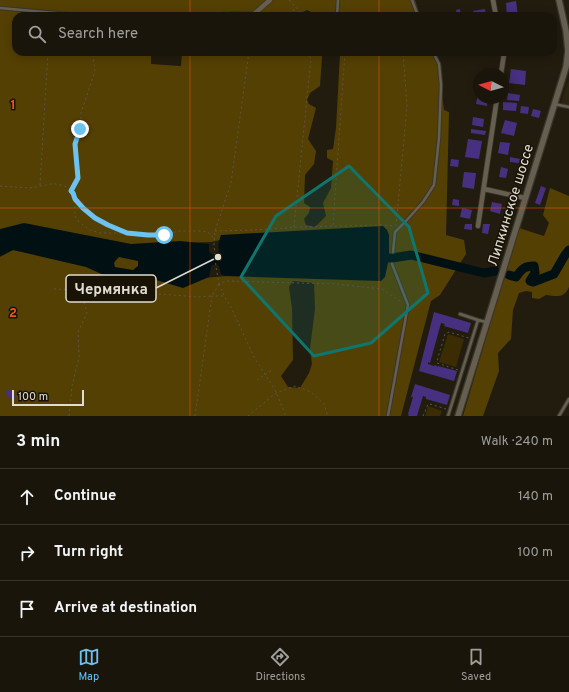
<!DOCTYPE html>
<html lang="en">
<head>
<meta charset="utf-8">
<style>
  :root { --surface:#1a150b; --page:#272219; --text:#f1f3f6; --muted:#9f9f9d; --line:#38342c; --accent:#6cc3f2 }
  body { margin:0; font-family:Overpass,sans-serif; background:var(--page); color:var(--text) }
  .compass { position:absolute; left:473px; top:68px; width:36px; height:36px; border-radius:50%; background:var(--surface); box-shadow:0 2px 10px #0003; rotate:276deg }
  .scale { position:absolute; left:12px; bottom:10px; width:72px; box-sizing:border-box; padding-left:4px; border:2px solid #e0dcd3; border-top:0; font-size:11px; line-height:14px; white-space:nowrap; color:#e0dcd3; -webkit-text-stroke:3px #191306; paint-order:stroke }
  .stop { position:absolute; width:12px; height:12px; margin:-9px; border:3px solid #6cc3f2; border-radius:50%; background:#fff }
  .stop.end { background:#6cc3f2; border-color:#fff; box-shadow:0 1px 4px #0008 }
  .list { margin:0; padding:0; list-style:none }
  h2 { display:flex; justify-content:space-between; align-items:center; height:52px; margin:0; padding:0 16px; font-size:17px }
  h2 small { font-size:13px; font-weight:400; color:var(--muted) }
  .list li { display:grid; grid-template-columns:26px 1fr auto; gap:12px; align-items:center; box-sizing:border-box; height:56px; padding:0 16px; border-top:1px solid var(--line) }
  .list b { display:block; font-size:15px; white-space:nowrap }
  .list em { font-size:13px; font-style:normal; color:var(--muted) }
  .icon { flex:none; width:22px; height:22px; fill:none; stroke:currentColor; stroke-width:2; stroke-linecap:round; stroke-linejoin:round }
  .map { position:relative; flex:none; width:569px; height:416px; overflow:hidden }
  .search { position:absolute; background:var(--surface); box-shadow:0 2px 10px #0003; left:12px; right:12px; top:12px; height:44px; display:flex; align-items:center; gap:10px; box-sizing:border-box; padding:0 14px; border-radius:12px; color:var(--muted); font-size:15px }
  .sheet { height:220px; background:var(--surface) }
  nav { display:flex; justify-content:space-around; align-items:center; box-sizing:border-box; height:56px; border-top:1px solid var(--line); background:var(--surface); font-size:11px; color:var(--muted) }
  nav a { display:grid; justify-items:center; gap:2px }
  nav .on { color:var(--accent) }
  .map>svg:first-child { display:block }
  .built { fill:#2c2410 }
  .green { fill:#3b2c03 }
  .forest { fill:#544003; fill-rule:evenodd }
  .water { fill:#011013; fill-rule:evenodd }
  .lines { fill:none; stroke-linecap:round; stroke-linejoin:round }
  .river { stroke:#011013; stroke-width:9 }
  .building { fill:#47307f }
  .service-casing { stroke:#3a362e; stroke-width:4.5 }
  .minor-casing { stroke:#3a362e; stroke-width:6 }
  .tertiary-casing { stroke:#3a362e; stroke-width:8 }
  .path { stroke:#5b564a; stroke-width:1; stroke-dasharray:2 3; stroke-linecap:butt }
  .service { stroke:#665f50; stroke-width:2.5 }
  .minor { stroke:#665f50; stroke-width:4.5 }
  .tertiary { stroke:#665f50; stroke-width:5.5 }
  .route { stroke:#6cc3f2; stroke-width:5 }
  .marked { fill:#0f766e; fill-opacity:0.2; stroke:#0f766e; stroke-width:3; stroke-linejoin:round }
  .grid { fill:none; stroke:#e8590c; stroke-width:1; stroke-opacity:0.55 }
  .labels { text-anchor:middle; stroke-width:3; stroke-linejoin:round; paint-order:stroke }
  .street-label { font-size:14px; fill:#e0dcd3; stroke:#191306 }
  .grid-label { font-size:13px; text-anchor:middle; font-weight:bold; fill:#e8590c; stroke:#191306; stroke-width:3; stroke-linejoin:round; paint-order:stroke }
  .leader { fill:none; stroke:#e0dcd3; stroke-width:1.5 }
  .callout-dot { fill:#e0dcd3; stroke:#191306; stroke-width:1.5 }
  .callout { fill:#191306; stroke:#e0dcd3; stroke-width:1.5 }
  .callout-label { font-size:15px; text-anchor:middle; font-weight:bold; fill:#e0dcd3 }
</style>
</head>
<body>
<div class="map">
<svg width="569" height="416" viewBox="0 0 569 416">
  <rect width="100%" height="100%" fill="#221c0f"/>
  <path class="built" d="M569 80V107L560 105Z"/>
  <path class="green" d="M448 334 464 339 456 367 439 362Z
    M428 406 442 411 440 416H425Z"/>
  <path class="forest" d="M0 0H415L420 16H336V15C326 19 316 14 307 10L301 13 303 16H16V52H151V64L181 66 182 52H312L320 53 322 57 320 86 310 93 307 100 309 104 316 108 308 139 316 151 314 164 305 175 304 203 310 207 309 213 304 219 306 225 315 227 326 216 323 203 331 188 333 161 327 158V150L333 149 336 128 340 54 341 52H435L438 58 442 94 444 110 449 112 446 235 464 240 466 254 440 295 431 301 401 416H0V257L13 250 28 251 155 278H203L240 275 345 277 387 235 220 240 211 242 179 243 169 250 0 233ZM293 281 314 283 315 309 310 348 312 364 309 373 300 388 288 387 281 376 293 360 292 308 289 287Z
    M550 188 569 196V287C564 299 556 296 546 295L539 299 532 298V292L526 291 519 293 513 310 511 339 498 353 499 371 483 416H463L505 273 519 228 544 236 549 223 543 215Z
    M118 253 139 259V269L133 272 112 269 110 260Z"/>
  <path class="water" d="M24 223 131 244 180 241 209 244V252L212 254H216L219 251C218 245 219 241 221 235L383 226 387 230 389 235V258L385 277 381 281 225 276 221 274 219 266 218 265H212L211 267 209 277 183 288 153 279 119 282 86 267 13 250 0 256V229ZM119 257 138 261V266L133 270 115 267 114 263 116 260Z"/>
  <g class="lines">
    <path class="river" d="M378 258H392L411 255 484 273 495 271
      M509 275 516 277C522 269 524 266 534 266L535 273 530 281 533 282 554 274 565 255 569 250"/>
  </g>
  <path class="building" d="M516 1 518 15 507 16 506 3Z
    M460 9 461 16H457L456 10Z
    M485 9 486 16H474L473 11Z
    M511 69 526 71 525 85 509 83Z
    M508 93 520 95 519 101 507 100Z
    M478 94 479 98H488L487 106 476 104Z
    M503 102 517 103 516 111 503 110Z
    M521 106 529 107 528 114 520 113Z
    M533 109 541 111 539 118 531 116Z
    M473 117 484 119 483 127 472 125Z
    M505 120 517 123 514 136 501 133Z
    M471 129 486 131 485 135 471 133Z
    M468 139 482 141 479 159 465 157Z
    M500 142 510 143 508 155 498 153Z
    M510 157 520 159 519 163 510 162Z
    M451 159 459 160 458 167 450 166Z
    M501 167 508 169 506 178 499 177Z
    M464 172 476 173 474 189 462 187Z
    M541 186 546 188 540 205 535 203Z
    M453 199 459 200V206L452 205Z
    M492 202 502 204 500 214 490 211Z
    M462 208 472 210 470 219 460 217Z
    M465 224H472V230L464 229Z
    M483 224H490L488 234 482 233Z
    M434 312 471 323 468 333 444 326 445 324 441 323 430 363 428 362V364L434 366 435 365 438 367V366L457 371 454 381 419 371Z
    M415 384 450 395 447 405 426 399V397L423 396 417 416H408L409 414H408L413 397H411Z
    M10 389 16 397 11 400 5 392Z"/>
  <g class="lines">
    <defs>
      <path id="service" d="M412 0 418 16
        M0 8 88 16
        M221 16 225 13 254 14
        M337 16 338 0
        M554 104 569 107
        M393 252 395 232 406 221 423 202 434 185 439 138 441 85 439 64 433 52
        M478 320 486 322
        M388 416 408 305 392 264
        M448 416 478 320 460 314
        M559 416 569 399"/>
      <path id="minor" d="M493 0 496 16
        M254 14 270 0
        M501 74 504 54 503 52
        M484 189 525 198
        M478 226 497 98"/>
      <path id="tertiary" d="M458 416 566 67 568 51 566 31 559 0"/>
    </defs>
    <use href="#service" class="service-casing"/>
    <use href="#minor" class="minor-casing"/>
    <use href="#tertiary" class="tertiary-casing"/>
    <path class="path" d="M289 0 304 16
      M293 16 294 7
      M249 52 231 183 215 231 214 244 216 267 219 284 226 281 337 284 382 289 403 303
      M40 185 48 52
      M0 186 30 188 51 184H57L67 187 73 193 75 199V216L79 222 90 230 100 233H127L148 235H164L179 231H202L208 232 211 235 214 239
      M71 191 78 178 75 144 81 129V113L95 71 92 52
      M75 200C90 217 105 223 126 232
      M333 225 345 52
      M396 226 407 106 403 52
      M294 227 311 58 301 52
      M215 231 254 230 302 227 382 225 395 226
      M219 284 225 298 231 307 254 357 275 390 286 416
      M54 289 136 292 197 297 212 296 219 284
      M458 370 437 363V361L445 334 449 332 469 338
      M257 380 272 370
      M69 416 72 386 79 357 78 332 87 313 81 291
      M195 416 212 296H224
      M248 416 276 393 295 386 311 392 324 404 328 416
      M423 416 428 404H430L446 409"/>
    <use href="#service" class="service"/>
    <use href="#minor" class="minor"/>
    <use href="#tertiary" class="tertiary"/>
  </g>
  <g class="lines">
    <path class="route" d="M80 129 75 144 78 178 71 191 73 193 75 199 83 208 95 218 108 225 127 233 148 235H164"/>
  </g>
  <path class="marked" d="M349 166 409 227 428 293 371 343 314 356 241 277 276 216Z"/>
  <path class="grid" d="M190 0V16M379 0V16M190 52V416M379 52V416M0 208H569"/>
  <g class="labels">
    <g class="street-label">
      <text transform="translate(510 205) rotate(-73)" y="5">Липкинское шоссе</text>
    </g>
  </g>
  <g class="grid-label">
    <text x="13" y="109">1</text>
    <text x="13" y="317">2</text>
  </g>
  <path class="leader" d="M218 257L156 288"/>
  <circle class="callout-dot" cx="218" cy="257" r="4"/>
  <rect class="callout" x="66" y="275" width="90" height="27" rx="4"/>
  <g class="callout-label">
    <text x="111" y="294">Чермянка</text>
  </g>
</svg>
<svg class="compass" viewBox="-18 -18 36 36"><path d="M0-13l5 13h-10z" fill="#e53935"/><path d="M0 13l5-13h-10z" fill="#9f9f9d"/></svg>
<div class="scale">100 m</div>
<div class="stop" style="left:164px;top:235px"></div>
<div class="stop end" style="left:80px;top:129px"></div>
<div class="search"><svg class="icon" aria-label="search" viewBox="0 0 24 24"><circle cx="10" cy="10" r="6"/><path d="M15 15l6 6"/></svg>Search here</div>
</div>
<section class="sheet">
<h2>3 min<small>Walk · 240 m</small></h2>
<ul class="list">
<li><svg class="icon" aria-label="ahead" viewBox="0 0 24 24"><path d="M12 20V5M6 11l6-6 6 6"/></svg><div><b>Continue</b></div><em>140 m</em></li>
<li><svg class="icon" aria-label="right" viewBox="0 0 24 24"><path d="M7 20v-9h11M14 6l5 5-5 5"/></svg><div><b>Turn right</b></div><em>100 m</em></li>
<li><svg class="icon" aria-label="arrive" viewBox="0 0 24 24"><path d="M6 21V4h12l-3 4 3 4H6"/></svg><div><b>Arrive at destination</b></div></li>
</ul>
</section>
<nav>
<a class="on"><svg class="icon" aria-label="map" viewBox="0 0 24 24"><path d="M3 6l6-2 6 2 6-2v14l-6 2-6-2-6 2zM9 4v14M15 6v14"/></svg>Map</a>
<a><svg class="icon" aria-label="directions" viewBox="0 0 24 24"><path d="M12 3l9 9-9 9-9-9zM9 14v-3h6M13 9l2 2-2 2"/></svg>Directions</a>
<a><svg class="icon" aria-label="saved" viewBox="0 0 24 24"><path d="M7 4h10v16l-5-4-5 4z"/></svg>Saved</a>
</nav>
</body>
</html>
